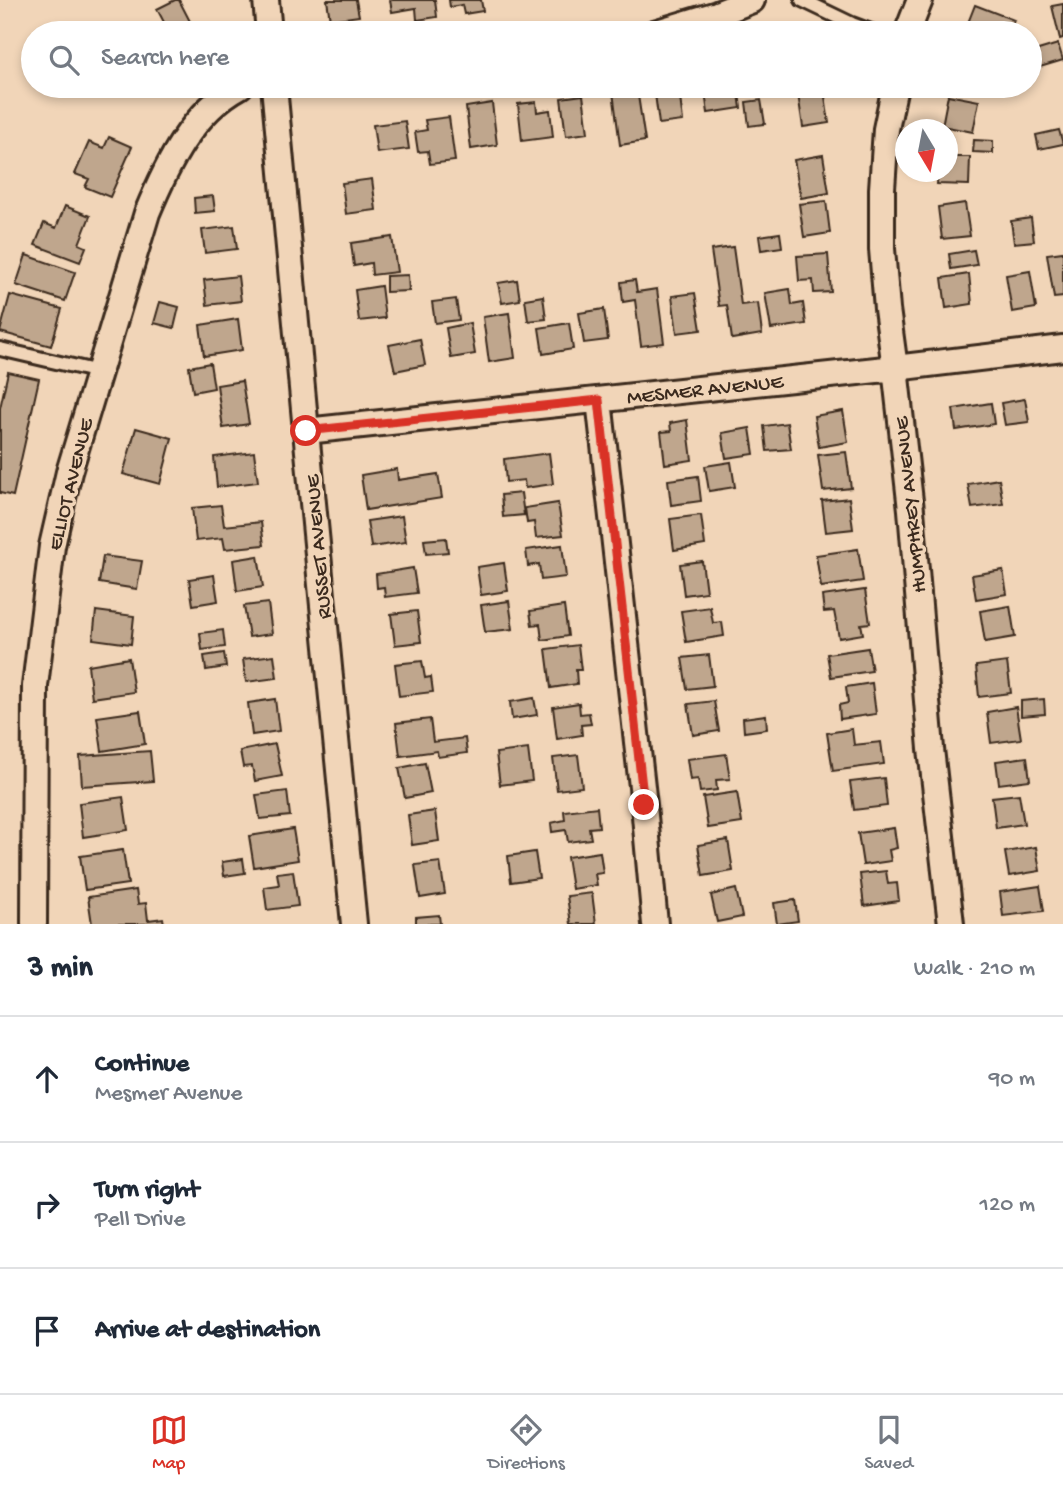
<!DOCTYPE html>
<html lang="en">
<head>
<meta charset="utf-8">
<style>
  :root { --surface:#fff; --page:#f6f6f7; --text:#1f2937; --muted:#747a83; --line:#e0e1e3; --accent:#d93025 }
  body { margin:0; font-family:"Gochi Hand",sans-serif; background:var(--page); color:var(--text) }
  .compass { position:absolute; left:895px; top:119px; width:63px; height:63px; border-radius:50%; background:var(--surface); box-shadow:0 4px 10px #0003; rotate:170deg }
  .stop { position:absolute; width:21px; height:21px; margin:-16px; border:5px solid #d93025; border-radius:50%; background:#fff }
  .stop.end { background:#d93025; border-color:#fff; box-shadow:0 2px 7px #0008 }
  .list { margin:0; padding:0; list-style:none }
  h2 { display:flex; justify-content:space-between; align-items:center; height:91px; margin:0; padding:0 28px; font-size:30px }
  h2 small { font-size:23px; font-weight:400; color:var(--muted) }
  .list li { display:grid; grid-template-columns:46px 1fr auto; gap:21px; align-items:center; box-sizing:border-box; height:126px; padding:0 28px; border-top:2px solid var(--line) }
  .list b { display:block; font-size:26px; white-space:nowrap }
  .list p { margin:0; font-size:23px; white-space:nowrap; color:var(--muted) }
  .list em { font-size:23px; font-style:normal; color:var(--muted) }
  .icon { flex:none; width:38px; height:38px; fill:none; stroke:currentColor; stroke-width:2; stroke-linecap:round; stroke-linejoin:round }
  .map { position:relative; flex:none; width:1063px; height:924px; overflow:hidden }
  .search { position:absolute; background:var(--surface); box-shadow:0 4px 10px #0003; left:21px; right:21px; top:21px; height:77px; display:flex; align-items:center; gap:18px; box-sizing:border-box; padding:0 24px; border-radius:38px; color:var(--muted); font-size:26px }
  .sheet { height:469px; background:var(--surface) }
  nav { display:flex; justify-content:space-around; align-items:center; box-sizing:border-box; height:98px; border-top:2px solid var(--line); background:var(--surface); font-size:19px; color:var(--muted) }
  nav a { display:grid; justify-items:center; gap:4px }
  nav .on { color:var(--accent) }
  .map>svg:first-child { display:block }
  .building { fill:#bfa68d; stroke:#3b2a1e; stroke-width:2 }
  .lines { fill:none; stroke-linecap:round; stroke-linejoin:round }
  .lane-casing { stroke:#3b2a1e; stroke-width:18 }
  .street-casing { stroke:#3b2a1e; stroke-width:30 }
  .lane { stroke:#f1d5b8; stroke-width:12 }
  .street { stroke:#f1d5b8; stroke-width:24 }
  .route { stroke:#d93025; stroke-width:9 }
  .labels { text-anchor:middle; stroke-width:7; stroke-linejoin:round; paint-order:stroke }
  .street-label { font-size:21px; fill:#3b2a1e; stroke:#f1d5b8 }
</style>
</head>
<body>
<div class="map">
<svg width="1063" height="924" viewBox="0 0 1063 924">
  <rect width="100%" height="100%" fill="#f1d5b8"/>
  <filter id="ink" filterUnits="userSpaceOnUse"><feTurbulence type="fractalNoise" baseFrequency=".0143" numOctaves="2"/><feDisplacementMap in="SourceGraphic" scale="14" xChannelSelector="R" yChannelSelector="G"/><feConvolveMatrix kernelMatrix="1 2 1 2 8 2 1 2 1" color-interpolation-filters="sRGB"/></filter>
  <g filter="url(#ink)">
    <path class="building" d="M175 0H179L196 33H148L165 24 157 9Z
      M327 0H356L359 16 330 20Z
      M390 0H435L437 17 417 20 416 8 392 12Z
      M449 0H481L483 11 464 14 462 5 450 7Z
      M1063 4V38L1060 39 1052 6Z
      M975 5 1014 20 1009 33 994 28 992 33H964Z
      M1058 44 1063 60 1040 67 1035 51Z
      M704 86H738L741 108 708 113Z
      M637 89 645 141 620 145 613 92Z
      M679 90 683 121 659 124 655 94Z
      M824 90 829 123 803 127 798 94Z
      M583 95 588 133 566 136 561 98Z
      M948 95 979 101 973 132 942 126Z
      M761 100 765 124 749 126 746 102Z
      M536 102 537 112 550 110 553 137 522 141 518 104Z
      M492 103 497 145 471 149 466 107Z
      M449 117 455 161 430 164 428 151 418 152 415 132 427 130 425 120Z
      M405 121 409 149 377 153 373 125Z
      M1059 130 1063 144 1039 149 1036 135Z
      M109 137 132 147 110 197 85 187 89 179 75 174 89 142 104 148Z
      M974 140 993 141V153L973 152Z
      M823 155 829 193 801 198 794 160Z
      M948 157H970L969 185 937 184 938 172H948Z
      M372 179 376 210 346 214 342 183Z
      M213 196 215 211 195 213 194 198Z
      M826 201 830 233 804 237 799 204Z
      M965 203 970 236 942 239 938 207Z
      M65 206 90 216 79 244 86 247 80 262 35 245 44 223 56 228Z
      M1031 218 1034 241 1014 243 1011 221Z
      M234 226 237 249 205 253 202 230Z
      M780 233 782 247 761 250 759 236Z
      M392 237 397 272 372 275 371 263 354 266 351 243Z
      M733 247 741 305 758 303 762 334 732 339 727 305 719 306 711 250Z
      M974 250 977 265 951 269 949 254Z
      M1063 252V297L1054 298 1047 254Z
      M828 254 831 292 814 293 813 280 799 281 797 256Z
      M26 255 75 272 65 301 16 285Z
      M1030 271 1036 308 1012 312 1006 275Z
      M969 274 972 304 946 308 942 278Z
      M408 275 409 291 386 292V276Z
      M238 276 241 301 207 305 204 280Z
      M517 280 520 300 502 303 498 283Z
      M635 280 637 292 657 289 664 343 641 346 635 300 623 302 621 282Z
      M381 286 385 318 359 321 355 290Z
      M790 289 792 305 803 303 806 324 771 329 765 293Z
      M695 293 701 330 677 333 672 296Z
      M10 295 62 309 51 346 0 332Z
      M543 296 546 319 528 321 525 299Z
      M456 299 459 320 435 323 432 302Z
      M160 302 179 307 174 328 154 323Z
      M604 309 608 340 584 343 579 313Z
      M509 313 515 358 489 362 483 317Z
      M238 319 242 350 204 356 200 325Z
      M470 323 475 354 451 358 446 328Z
      M569 323 573 349 543 354 539 328Z
      M420 339 425 365 395 371 389 345Z
      M210 363 214 388 193 392 189 367Z
      M8 372 39 379 13 496 0 493V408Z
      M242 381 249 424 223 428 217 385Z
      M1025 399 1029 422 1005 425 1001 403Z
      M991 403 994 424 956 430 953 409Z
      M843 411 848 442 819 447 814 416Z
      M687 420 692 460 665 464 661 432 671 431 670 423Z
      M787 423 791 449 767 451 764 426Z
      M136 428 172 438 160 484 123 474Z
      M750 428 754 454 726 458 722 433Z
      M254 452 258 482 217 487 214 457Z
      M846 452 851 488 823 491 818 455Z
      M549 453 553 484 525 488 524 480 506 482 504 459Z
      M731 462 735 487 709 491 705 466Z
      M397 469 398 480 438 474 442 498 366 510 361 475Z
      M698 476 701 501 671 505 668 480Z
      M999 479 1003 504 972 508 968 484Z
      M521 493 524 515 503 517 501 495Z
      M849 498 853 529 826 532 822 501Z
      M558 503 563 535 536 538 534 522 527 523 525 508Z
      M221 505 224 526 261 522 264 545 225 549 223 538 196 541 192 508Z
      M701 515 705 545 674 550 670 519Z
      M402 516 406 542 371 547 367 521Z
      M446 538 448 552 426 554 424 540Z
      M562 545 566 577 541 580 539 564 528 566 526 550Z
      M858 549 863 581 821 587 816 555Z
      M103 556 142 561 137 589 99 583Z
      M258 556 263 587 237 591 233 560Z
      M702 561 706 592 684 595 680 564Z
      M504 563 508 591 481 595 477 567Z
      M413 568 417 593 385 597 384 587 377 588 376 574Z
      M1003 570 1007 594 976 599 972 575Z
      M214 575 218 601 193 605 189 579Z
      M865 590 870 623 861 624 863 634 839 638 834 611 824 612 822 596Z
      M509 601 513 629 485 632 481 605Z
      M268 603 272 634 249 637 244 606Z
      M564 606 568 636 542 640 540 624 532 625 530 611Z
      M1010 606 1015 637 985 642 980 611Z
      M710 607 713 623 722 622 724 636 686 642 681 611Z
      M96 611 134 616 131 644 93 639Z
      M417 611 421 642 395 645 391 614Z
      M223 630 225 647 202 650 200 633Z
      M578 645 581 670H576L577 684 551 688 546 649Z
      M868 648 872 671 831 677 827 654Z
      M224 653 226 667 206 670 204 656Z
      M274 655 277 678 246 682 243 659Z
      M709 655 713 686 687 689 682 658Z
      M129 658 134 692 92 698 88 665Z
      M422 661 425 678 431 677 433 692 399 696 395 664Z
      M1007 662 1011 693 979 697 976 666Z
      M872 683 876 714 840 719 839 705 848 703 846 687Z
      M534 698 537 715 512 719 510 702Z
      M275 699 279 731 252 735 248 703Z
      M1044 699 1045 714 1021 716V701Z
      M714 701 719 731 693 735 688 704Z
      M579 703 580 714 589 713 591 724 581 725 582 735 557 739 553 707Z
      M1016 707 1021 739 991 743 987 712Z
      M140 711 145 744 102 751 97 717Z
      M766 715 767 729 744 732 743 718Z
      M430 719 433 742 465 738 467 753 438 757 437 751 400 756 396 723Z
      M852 729 854 745 881 742 884 764 833 771 827 733Z
      M275 744 282 776 255 781 252 766 243 767 240 751Z
      M528 749 532 781 500 785 496 753Z
      M150 751 153 781 82 786 80 756Z
      M726 754 730 779 716 780 717 790 700 792 698 779 690 780 687 759Z
      M578 755 582 787 557 790 553 758Z
      M1027 757 1030 780 999 784 996 761Z
      M425 763 431 793 405 798 399 768Z
      M884 778 887 806 854 810 850 782Z
      M287 791 290 816 260 819 256 795Z
      M737 792 742 823 708 828 703 797Z
      M1019 794 1024 824 996 828 992 797Z
      M123 797 128 830 83 837 79 803Z
      M597 807 599 827 589 828 591 839 568 842 566 830 552 832 551 823 565 820 564 811Z
      M435 811 439 841 412 845 408 815Z
      M894 828 897 848 889 850 891 861 863 865 858 833Z
      M293 829 298 860 254 867 249 836Z
      M728 840 733 871 703 876 698 845Z
      M1036 847 1040 871 1009 876 1005 852Z
      M123 850 128 884 85 890 80 856Z
      M535 852 539 878 511 882 508 856Z
      M600 852 603 873 595 874 597 885 572 889 567 857Z
      M243 859 245 873 224 876 222 862Z
      M440 862 445 894 420 898 415 865Z
      M293 871 298 906 267 910 264 887 279 885 277 873Z
      M886 871 888 884 897 883 899 901 864 906 860 874Z
      M1040 886 1044 911 1003 916 1000 892Z
      M736 889 742 917 717 922 711 895Z
      M136 890 138 904 146 903 148 920 163 918 164 924H92L88 897Z
      M592 893 596 924H571L567 896Z
      M795 900 798 921 777 924 774 903Z
      M439 915 440 924H416V917Z"/>
    <g class="lines">
      <defs>
        <path id="lane" d="M802 0 852 24 876 33
          M0 349 99 372"/>
        <path id="street" d="M266 0 269 33
          M654 33 717 14 752 0
          M907 33 920 0
          M274 86 306 431 354 924
          M895 86 886 129 882 189V249L887 309 895 368 911 510 931 749 951 924
          M599 400 644 805 655 924
          M306 431 895 368 1063 348
          M34 924 35 686 52 546 69 472 147 213C167 165 192 112 240 86"/>
      </defs>
      <use href="#lane" class="lane-casing"/>
      <use href="#street" class="street-casing"/>
      <use href="#lane" class="lane"/>
      <use href="#street" class="street"/>
    </g>
  </g>
  <g class="lines" filter="url(#ink)">
    <path class="route" d="M306 431 599 400 644 805"/>
  </g>
  <g class="labels">
    <g class="street-label">
      <text transform="translate(705 388) rotate(-6)" y="7">MESMER AVENUE</text>
      <text transform="translate(69 484) rotate(-76)" y="7">ELLIOT AVENUE</text>
      <text transform="translate(909 505) rotate(-96)" y="7">HUMPHREY AVENUE</text>
      <text transform="translate(317 547) rotate(-95)" y="7">RUSSET AVENUE</text>
    </g>
  </g>
</svg>
<svg class="compass" viewBox="-18 -18 36 36"><path d="M0-13l5 13h-10z" fill="#e53935"/><path d="M0 13l5-13h-10z" fill="#747a83"/></svg>
<div class="stop" style="left:306px;top:431px"></div>
<div class="stop end" style="left:644px;top:805px"></div>
<div class="search"><svg class="icon" aria-label="search" viewBox="0 0 24 24"><circle cx="10" cy="10" r="6"/><path d="M15 15l6 6"/></svg>Search here</div>
</div>
<section class="sheet">
<h2>3 min<small>Walk · 210 m</small></h2>
<ul class="list">
<li><svg class="icon" aria-label="ahead" viewBox="0 0 24 24"><path d="M12 20V5M6 11l6-6 6 6"/></svg><div><b>Continue</b><p>Mesmer Avenue</p></div><em>90 m</em></li>
<li><svg class="icon" aria-label="right" viewBox="0 0 24 24"><path d="M7 20v-9h11M14 6l5 5-5 5"/></svg><div><b>Turn right</b><p>Pell Drive</p></div><em>120 m</em></li>
<li><svg class="icon" aria-label="arrive" viewBox="0 0 24 24"><path d="M6 21V4h12l-3 4 3 4H6"/></svg><div><b>Arrive at destination</b></div></li>
</ul>
</section>
<nav>
<a class="on"><svg class="icon" aria-label="map" viewBox="0 0 24 24"><path d="M3 6l6-2 6 2 6-2v14l-6 2-6-2-6 2zM9 4v14M15 6v14"/></svg>Map</a>
<a><svg class="icon" aria-label="directions" viewBox="0 0 24 24"><path d="M12 3l9 9-9 9-9-9zM9 14v-3h6M13 9l2 2-2 2"/></svg>Directions</a>
<a><svg class="icon" aria-label="saved" viewBox="0 0 24 24"><path d="M7 4h10v16l-5-4-5 4z"/></svg>Saved</a>
</nav>
</body>
</html>
